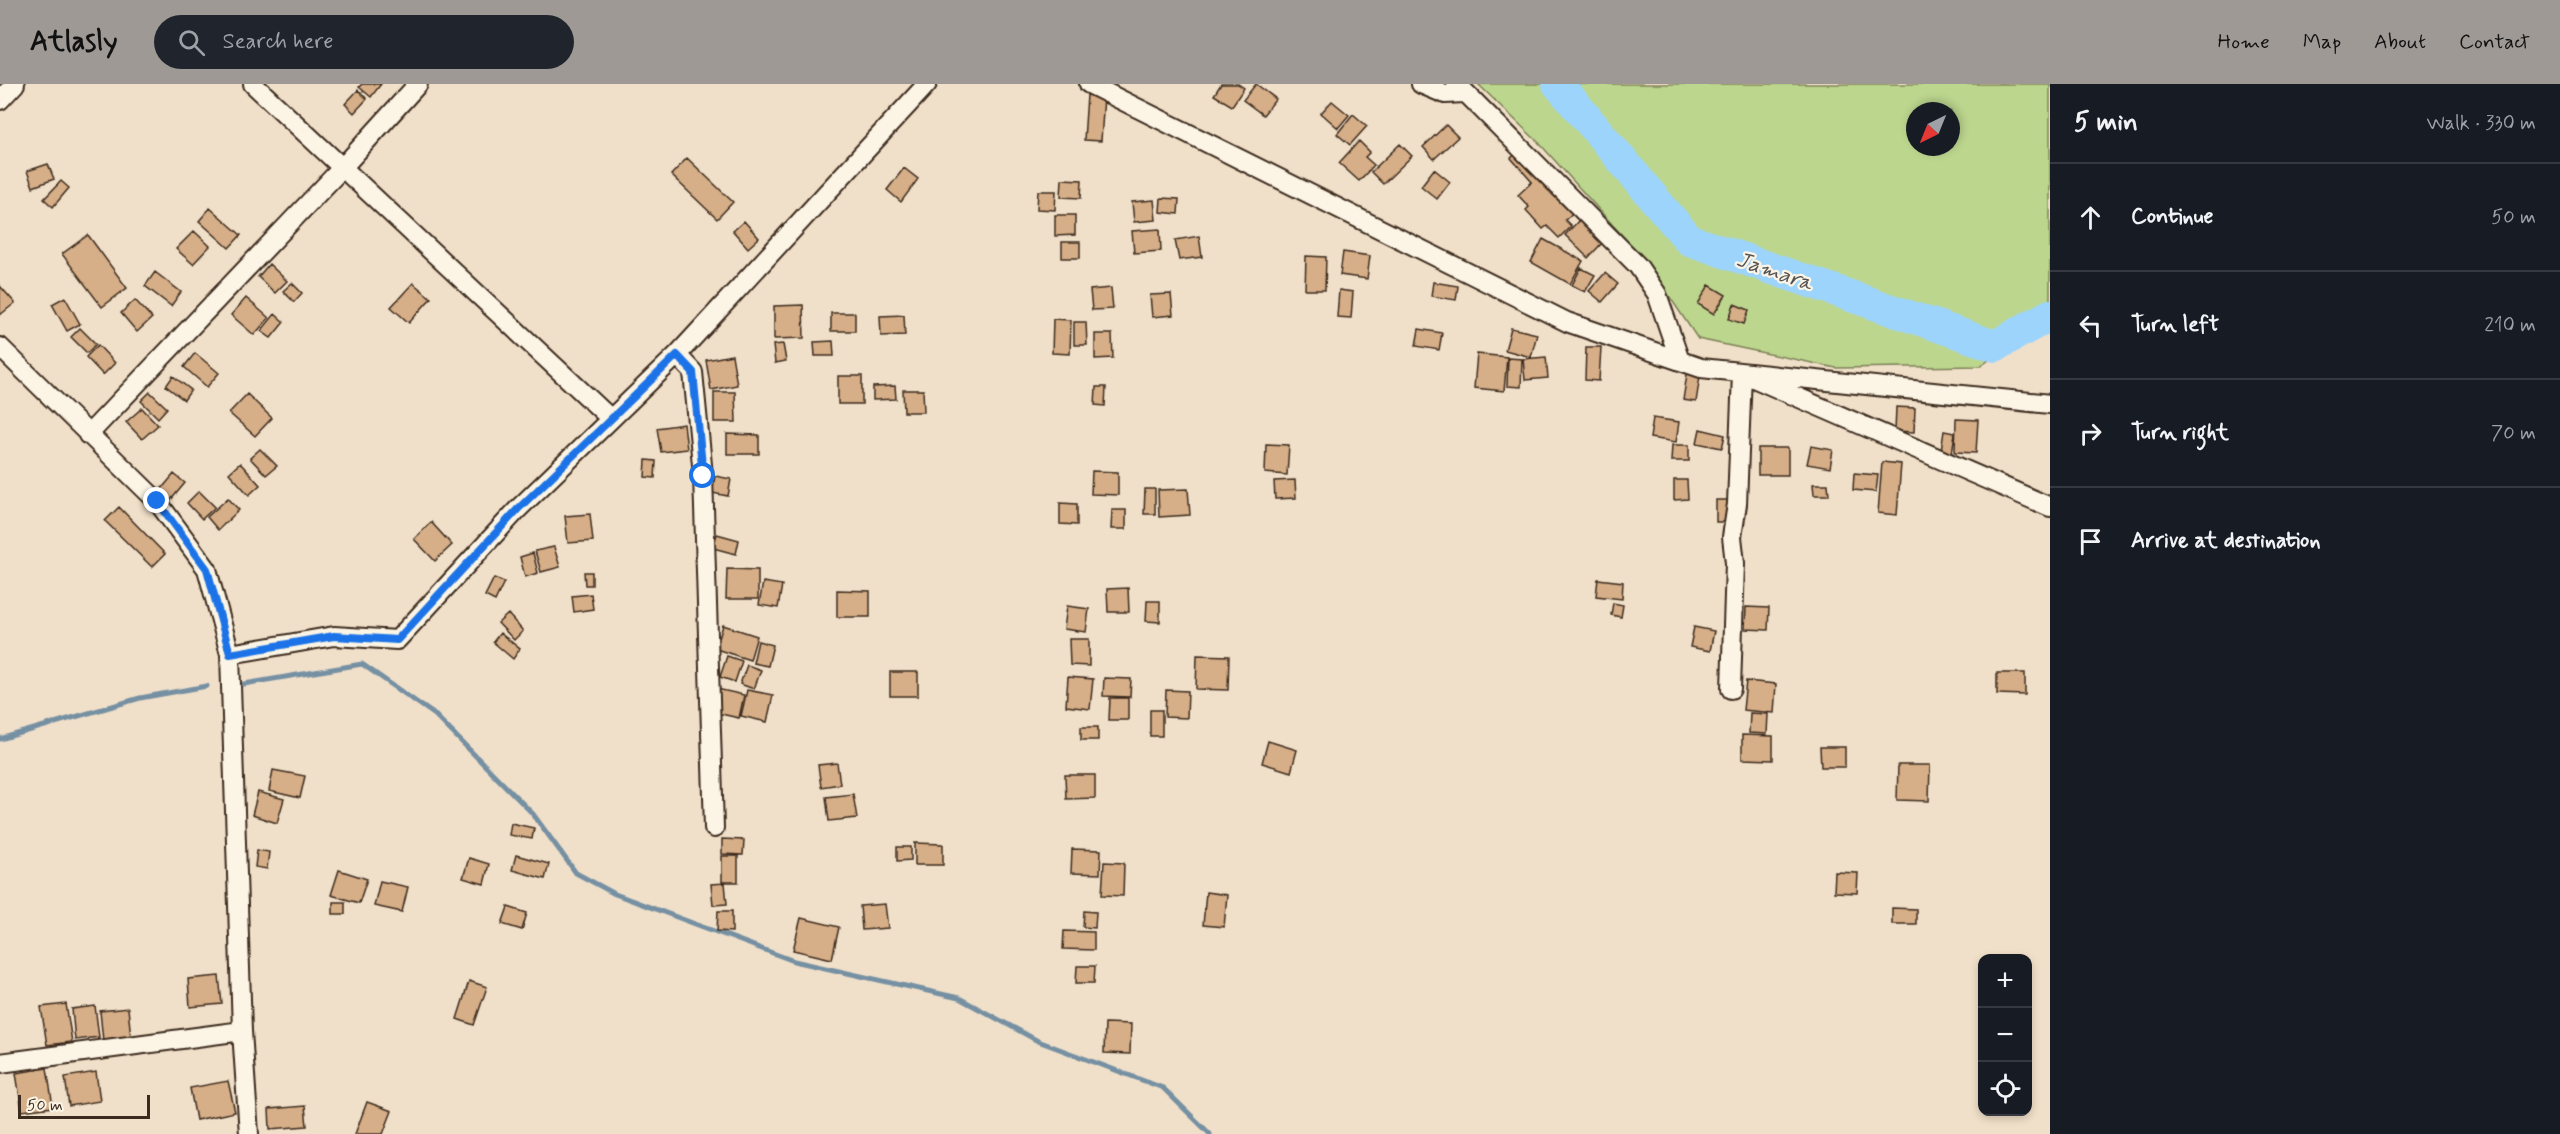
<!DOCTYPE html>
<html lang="en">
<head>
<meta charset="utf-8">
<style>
  :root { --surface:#171b24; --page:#20242c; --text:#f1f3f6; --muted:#9ea1a6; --line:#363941; --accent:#9f9995 }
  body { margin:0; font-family:Mynerve,sans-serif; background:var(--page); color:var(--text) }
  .controls { position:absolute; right:18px; bottom:18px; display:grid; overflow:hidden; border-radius:12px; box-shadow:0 3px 9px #0003 }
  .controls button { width:54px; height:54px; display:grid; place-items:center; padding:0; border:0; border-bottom:2px solid var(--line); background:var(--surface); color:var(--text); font:30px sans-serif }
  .compass { position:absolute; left:1906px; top:18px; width:54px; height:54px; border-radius:50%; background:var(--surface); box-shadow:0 3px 9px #0003; rotate:223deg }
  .scale { position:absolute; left:18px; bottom:15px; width:132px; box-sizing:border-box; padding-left:6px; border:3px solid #3b2a1e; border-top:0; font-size:16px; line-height:21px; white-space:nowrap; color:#3b2a1e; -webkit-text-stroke:4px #fcf5e5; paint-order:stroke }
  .stop { position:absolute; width:18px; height:18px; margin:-14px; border:4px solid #1a73e8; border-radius:50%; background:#fff }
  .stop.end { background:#1a73e8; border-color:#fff; box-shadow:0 2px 6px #0008 }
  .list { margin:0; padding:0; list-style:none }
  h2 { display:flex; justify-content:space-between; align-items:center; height:78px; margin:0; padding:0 24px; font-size:26px }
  h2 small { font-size:20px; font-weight:400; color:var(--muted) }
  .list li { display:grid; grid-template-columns:39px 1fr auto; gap:18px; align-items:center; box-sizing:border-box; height:108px; padding:0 24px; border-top:2px solid var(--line) }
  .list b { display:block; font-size:22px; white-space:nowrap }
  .list em { font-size:20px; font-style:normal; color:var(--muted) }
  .icon { flex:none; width:33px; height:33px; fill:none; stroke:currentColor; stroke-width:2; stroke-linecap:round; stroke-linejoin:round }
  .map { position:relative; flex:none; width:2050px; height:1050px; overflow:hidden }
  header { display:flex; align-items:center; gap:36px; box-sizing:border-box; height:84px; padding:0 30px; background:var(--accent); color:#111 }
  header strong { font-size:28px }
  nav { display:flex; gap:33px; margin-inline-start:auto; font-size:21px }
  .search { width:420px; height:54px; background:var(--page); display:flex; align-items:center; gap:15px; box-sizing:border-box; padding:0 21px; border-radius:33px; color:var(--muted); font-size:22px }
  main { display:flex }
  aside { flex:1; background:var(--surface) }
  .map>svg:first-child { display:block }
  .green { fill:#bcd68e; stroke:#7c8056; stroke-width:1.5; fill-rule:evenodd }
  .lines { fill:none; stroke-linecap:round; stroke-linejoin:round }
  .stream { stroke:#7690a3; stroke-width:5 }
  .river { stroke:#9dd4fc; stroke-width:32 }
  .building { fill:#d6ae87; stroke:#3b2a1e; stroke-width:1.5 }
  .minor-casing { stroke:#3b2a1e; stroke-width:22 }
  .minor { stroke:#fcf5e5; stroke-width:18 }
  .route { stroke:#1a73e8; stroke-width:8 }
  .labels { text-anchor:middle; stroke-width:4.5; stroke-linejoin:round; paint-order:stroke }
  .water-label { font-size:22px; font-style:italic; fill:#545456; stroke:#fcf5e5 }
</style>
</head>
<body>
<header>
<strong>Atlasly</strong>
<div class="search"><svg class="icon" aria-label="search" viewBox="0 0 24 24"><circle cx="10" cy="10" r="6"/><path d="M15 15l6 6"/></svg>Search here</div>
<nav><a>Home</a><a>Map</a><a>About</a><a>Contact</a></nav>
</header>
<main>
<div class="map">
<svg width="2050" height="1050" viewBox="0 0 2050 1050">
  <rect width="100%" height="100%" fill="#f1e0c9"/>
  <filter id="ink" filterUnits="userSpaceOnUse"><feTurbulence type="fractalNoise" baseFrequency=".0167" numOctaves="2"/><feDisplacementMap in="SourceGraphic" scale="12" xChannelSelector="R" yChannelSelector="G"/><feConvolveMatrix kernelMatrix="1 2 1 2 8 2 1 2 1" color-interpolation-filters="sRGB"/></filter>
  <g filter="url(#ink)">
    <path class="green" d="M1478 0H2050V230L1981 282 1836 284 1698 255 1647 179 1539 59ZM1915 27H1951V63H1915Z"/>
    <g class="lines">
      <path class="stream" d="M238 601 362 580 435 631 533 730 576 789 615 810 794 877 959 914 1038 957 1163 1004 1210 1050
        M0 655 140 614 207 602"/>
      <path class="river" d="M1558 0 1689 156 1995 262 2050 231"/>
    </g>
    <path class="building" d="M362 0H381L371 13 359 3Z
      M1221 0H1238L1244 4 1232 22 1214 11Z
      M1256 0 1276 15 1263 31 1243 16Z
      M358 6 367 15 354 29 345 20Z
      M1087 11 1104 12 1101 57 1084 56Z
      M1332 17 1349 31 1338 44 1321 29Z
      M1353 30 1367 42 1350 61 1337 50Z
      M1446 41 1458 53 1434 75 1423 63Z
      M1359 57 1370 68 1365 73 1374 81 1359 97 1339 79Z
      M1400 60 1412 72 1383 100 1371 88Z
      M1520 66 1575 127 1565 136 1571 142 1559 154 1547 142 1543 145 1526 126 1529 123 1518 111 1532 98 1511 74Z
      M687 74 733 118 717 135 671 91Z
      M48 80 54 95 33 103 27 87Z
      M904 84 918 95 901 118 887 106Z
      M1434 85 1450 98 1437 115 1421 102Z
      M1062 95 1082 96 1081 114 1061 113Z
      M61 97 69 104 53 123 44 115Z
      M1038 107H1056L1055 126 1037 125Z
      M1161 114 1179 115 1178 130 1160 128Z
      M1154 116 1156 136 1134 138 1132 118Z
      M210 124 241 151 229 164 199 137Z
      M1055 131H1075V151L1055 152Z
      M1581 134 1604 157 1588 174 1565 151Z
      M744 137 759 154 748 164 733 147Z
      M1160 145 1161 167 1134 169 1132 147Z
      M194 147 210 162 193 180 176 165Z
      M88 151 127 204 102 223 62 170Z
      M1199 152 1202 173 1179 176 1175 156Z
      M1543 155 1583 177 1570 200 1531 178Z
      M1062 158H1080V174H1062Z
      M1343 168 1370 172 1367 195 1340 191Z
      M1306 172 1326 173 1325 206H1305Z
      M269 180 287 197 275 209 258 193Z
      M1581 184 1595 191 1585 208 1572 201Z
      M155 188 181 208 171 222 145 202Z
      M1605 189 1618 200 1602 218 1589 207Z
      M1433 198 1458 202 1456 216 1431 212Z
      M292 199 302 209 294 218 283 207Z
      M413 199 431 214 409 239 391 223Z
      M1709 201 1726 211 1714 230 1698 220Z
      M0 202 15 219 0 231Z
      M1111 204 1113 225 1092 226 1090 206Z
      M1339 206 1353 208 1351 234 1337 233Z
      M1171 210 1173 231 1152 233 1150 211Z
      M65 213 80 240 67 247 52 220Z
      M246 214 269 234 254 251 231 231Z
      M135 216 152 234 137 248 121 229Z
      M1734 220 1749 226 1744 240 1729 235Z
      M803 221 804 254 774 255V222Z
      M831 229H855V247H831Z
      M275 230 284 238 271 254 261 247Z
      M904 231 905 251 881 252 880 232Z
      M1053 235 1071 236 1070 270 1052 269Z
      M1074 238H1086L1087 261H1074Z
      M80 244 96 260 87 269 71 253Z
      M1511 244 1537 250 1531 273 1505 266Z
      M1419 245 1442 249 1439 266 1416 262Z
      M1095 250H1112L1113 274 1095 275Z
      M833 257 834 272H815L814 258Z
      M783 260 786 277 775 279 773 261Z
      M98 261 115 279 103 291 86 273Z
      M1586 263H1601L1599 297 1585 296Z
      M195 269 219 289 207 303 184 283Z
      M1477 270 1507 273 1504 307 1474 304Z
      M732 271 737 301 711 306 706 276Z
      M1546 273 1548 294 1525 296 1523 275Z
      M1508 274 1522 275 1521 303 1507 302Z
      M1687 290 1700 292 1696 318 1683 316Z
      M173 292 191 306 184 316 166 302Z
      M838 292H862V320H838Z
      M895 302 896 315 873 316V303Z
      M1096 303H1106L1105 322 1095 321Z
      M903 306H923L924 328H904Z
      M150 308 167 324 158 334 141 317Z
      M714 308H735L736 338H714Z
      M247 310 272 334 255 352 229 329Z
      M1896 323 1915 324 1914 348 1895 347Z
      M142 324 158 341 142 355 126 338Z
      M1653 334 1679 338 1676 358 1650 354Z
      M1956 335 1978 336 1976 369 1955 368Z
      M684 340 687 365 661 368 657 344Z
      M1700 345 1725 351 1722 364 1697 359Z
      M1944 347 1955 349 1952 369 1941 367Z
      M727 350 759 351V370H727Z
      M1266 360 1289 361 1287 391 1265 389Z
      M1672 361H1689V377H1671Z
      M1811 362 1833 366 1830 384 1807 380Z
      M1758 364H1788V391H1758Z
      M260 365 277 382 266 391 250 374Z
      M646 376 656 377 655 394 645 393Z
      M1882 378 1901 380 1897 431 1878 429Z
      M240 379 260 401 249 411 229 389Z
      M1092 387 1118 388V411L1091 410Z
      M1854 389 1878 391 1876 408 1853 406Z
      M174 390 185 399 170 417 159 408Z
      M715 392 731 395 728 412 712 409Z
      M1295 396 1296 414 1275 415 1274 397Z
      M1674 396H1687L1688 415 1674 416Z
      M1813 400H1828L1829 411H1814Z
      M1145 405H1155V430H1144Z
      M1188 405 1190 431 1159 433 1158 406Z
      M199 407 215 423 202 435 187 419Z
      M228 414 239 426 218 446 207 433Z
      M1716 416H1731V438H1716Z
      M1060 419 1077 420V441L1060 440Z
      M119 423 165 470 152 483 105 437Z
      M1112 426H1126V445H1111Z
      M590 430 593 457 568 459 565 432Z
      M431 438 452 461 435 477 414 455Z
      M717 450 739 456 736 470 713 464Z
      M554 463 560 483 541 488 535 467Z
      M533 469 538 489 525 493 520 473Z
      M727 485 758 486V515H726Z
      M584 488H592V501H585Z
      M494 494 504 498 495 517 485 512Z
      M1598 495 1623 498 1622 515 1596 512Z
      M763 498 782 501 778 524 759 521Z
      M1128 504 1129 528H1108L1107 505Z
      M837 506 870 507V533H837Z
      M591 510 593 525 574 528 572 512Z
      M1147 517H1160V538L1146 537Z
      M1613 519 1623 521 1621 533 1611 531Z
      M1067 522 1089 525 1086 548 1064 545Z
      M1746 523 1769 524 1768 546 1745 545Z
      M508 530 523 547 514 556 498 539Z
      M723 541 757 552 750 576 716 565Z
      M1694 543 1714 547 1710 567 1690 563Z
      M500 549 520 565 513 575 493 558Z
      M1069 555H1089V582L1070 581Z
      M758 557 773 561 768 582 753 579Z
      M1197 571 1229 572 1228 606 1196 605Z
      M727 572 742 577 735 598 720 593Z
      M747 581 761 586 754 605 740 600Z
      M890 588H918V612H890Z
      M1997 589H2025V611L1997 610Z
      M1068 593 1093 595 1090 625 1066 622Z
      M1104 594 1131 595 1130 613 1103 612Z
      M1746 597 1776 600 1774 629 1743 626Z
      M717 605 744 611 739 634 712 628Z
      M747 606 773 611 767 638 741 632Z
      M1166 606 1188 607 1187 634 1165 633Z
      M1110 614H1128V636H1109Z
      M1150 626H1162V652H1150Z
      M1750 629 1768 630 1767 650 1749 649Z
      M1081 643H1098V656H1081Z
      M1742 651 1773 652V676L1742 675Z
      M1268 657 1297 666 1291 688 1262 679Z
      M1820 663H1845V683H1821Z
      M837 679 840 700 821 703 818 681Z
      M1898 681H1930L1929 717 1897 716Z
      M273 686 305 692 300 714 269 707Z
      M1065 691H1095V714L1066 715Z
      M258 708 284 715 277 739 252 731Z
      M853 710 857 734 829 737 826 713Z
      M511 739 534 744 532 755 509 751Z
      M722 755 744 756 743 771 722 770Z
      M915 759 943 760V781H915Z
      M897 763H911V776L897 777Z
      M1072 765 1101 766 1100 790 1071 789Z
      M257 766 269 768 267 785 255 783Z
      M516 771 549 780 545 795 512 786Z
      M722 772H738V798H722Z
      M469 774 489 780 484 800 463 794Z
      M1104 778 1124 779 1123 812 1102 811Z
      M339 786 367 795 359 819 331 811Z
      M1835 788 1858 789 1857 809 1834 808Z
      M380 797 408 803 402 828 374 822Z
      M725 799 727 820 713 821 711 800Z
      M1206 808 1227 811 1224 843 1203 841Z
      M333 818H345V830H333Z
      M885 820 888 844 862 846 860 822Z
      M508 823 527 829 522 846 502 840Z
      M1892 824 1916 825V840H1892Z
      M718 827H732V848L717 847Z
      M1084 827 1096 828 1095 844 1083 843Z
      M801 834 839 843 832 875 793 866Z
      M1064 847 1094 848V866L1063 865Z
      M1077 882H1095L1094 899H1076Z
      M219 892 222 920 190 923 188 895Z
      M469 897 487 903 474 941 457 935Z
      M66 920 72 958 47 961 41 923Z
      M95 922 99 953 75 956 72 925Z
      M128 924 131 954 103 957 100 927Z
      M1105 939 1131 940 1130 970 1104 969Z
      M47 984 53 1023 22 1027 16 989Z
      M96 988 100 1017 69 1022 65 993Z
      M228 997 235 1028 196 1036 190 1004Z
      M367 1018 392 1027 383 1050H355Z
      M305 1022 307 1042 270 1045 269 1025Z"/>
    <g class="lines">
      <defs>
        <path id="minor" d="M253 0 611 335
          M1089 0 1567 238 1701 284 2050 320
          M1421 0 1445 10 1464 9
          M1457 0 1638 182 1657 210 1680 277
          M0 16 15 0
          M0 263 157 417 207 485 230 570 242 947 249 1050
          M677 271 693 288 703 391 714 744
          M88 351 342 84 418 0
          M230 570 334 552 397 556 518 425 677 271 927 0
          M1731 605 1735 479 1732 453 1737 420 1742 289 2050 423
          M0 979 242 947"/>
      </defs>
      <use href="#minor" class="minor-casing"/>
      <use href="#minor" class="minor"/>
    </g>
  </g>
  <g class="lines" filter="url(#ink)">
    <path class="route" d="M157 417 207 485 230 570 334 552 397 556 518 425 677 271 693 288 703 392"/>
  </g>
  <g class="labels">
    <g class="water-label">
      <text transform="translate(1775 186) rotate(19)" y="8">Jamara</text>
    </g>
  </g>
</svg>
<div class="controls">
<button>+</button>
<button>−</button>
<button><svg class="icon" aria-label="locate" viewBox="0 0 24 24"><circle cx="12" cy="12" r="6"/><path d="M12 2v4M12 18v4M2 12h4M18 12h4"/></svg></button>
</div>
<svg class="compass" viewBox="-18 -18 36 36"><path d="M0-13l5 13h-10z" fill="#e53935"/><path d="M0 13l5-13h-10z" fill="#9ea1a6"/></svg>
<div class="scale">50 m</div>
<div class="stop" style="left:703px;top:392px"></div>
<div class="stop end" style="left:157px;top:417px"></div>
</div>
<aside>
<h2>5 min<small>Walk · 330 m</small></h2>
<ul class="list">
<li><svg class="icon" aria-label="ahead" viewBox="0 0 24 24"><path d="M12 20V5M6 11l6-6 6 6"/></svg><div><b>Continue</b></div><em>50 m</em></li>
<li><svg class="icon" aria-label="left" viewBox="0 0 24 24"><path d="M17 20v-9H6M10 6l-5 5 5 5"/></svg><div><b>Turn left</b></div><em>210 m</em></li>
<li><svg class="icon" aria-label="right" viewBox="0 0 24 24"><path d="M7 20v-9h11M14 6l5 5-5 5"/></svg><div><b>Turn right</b></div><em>70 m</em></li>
<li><svg class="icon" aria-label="arrive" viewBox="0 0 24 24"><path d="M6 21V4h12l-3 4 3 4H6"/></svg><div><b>Arrive at destination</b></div></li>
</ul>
</aside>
</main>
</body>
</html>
